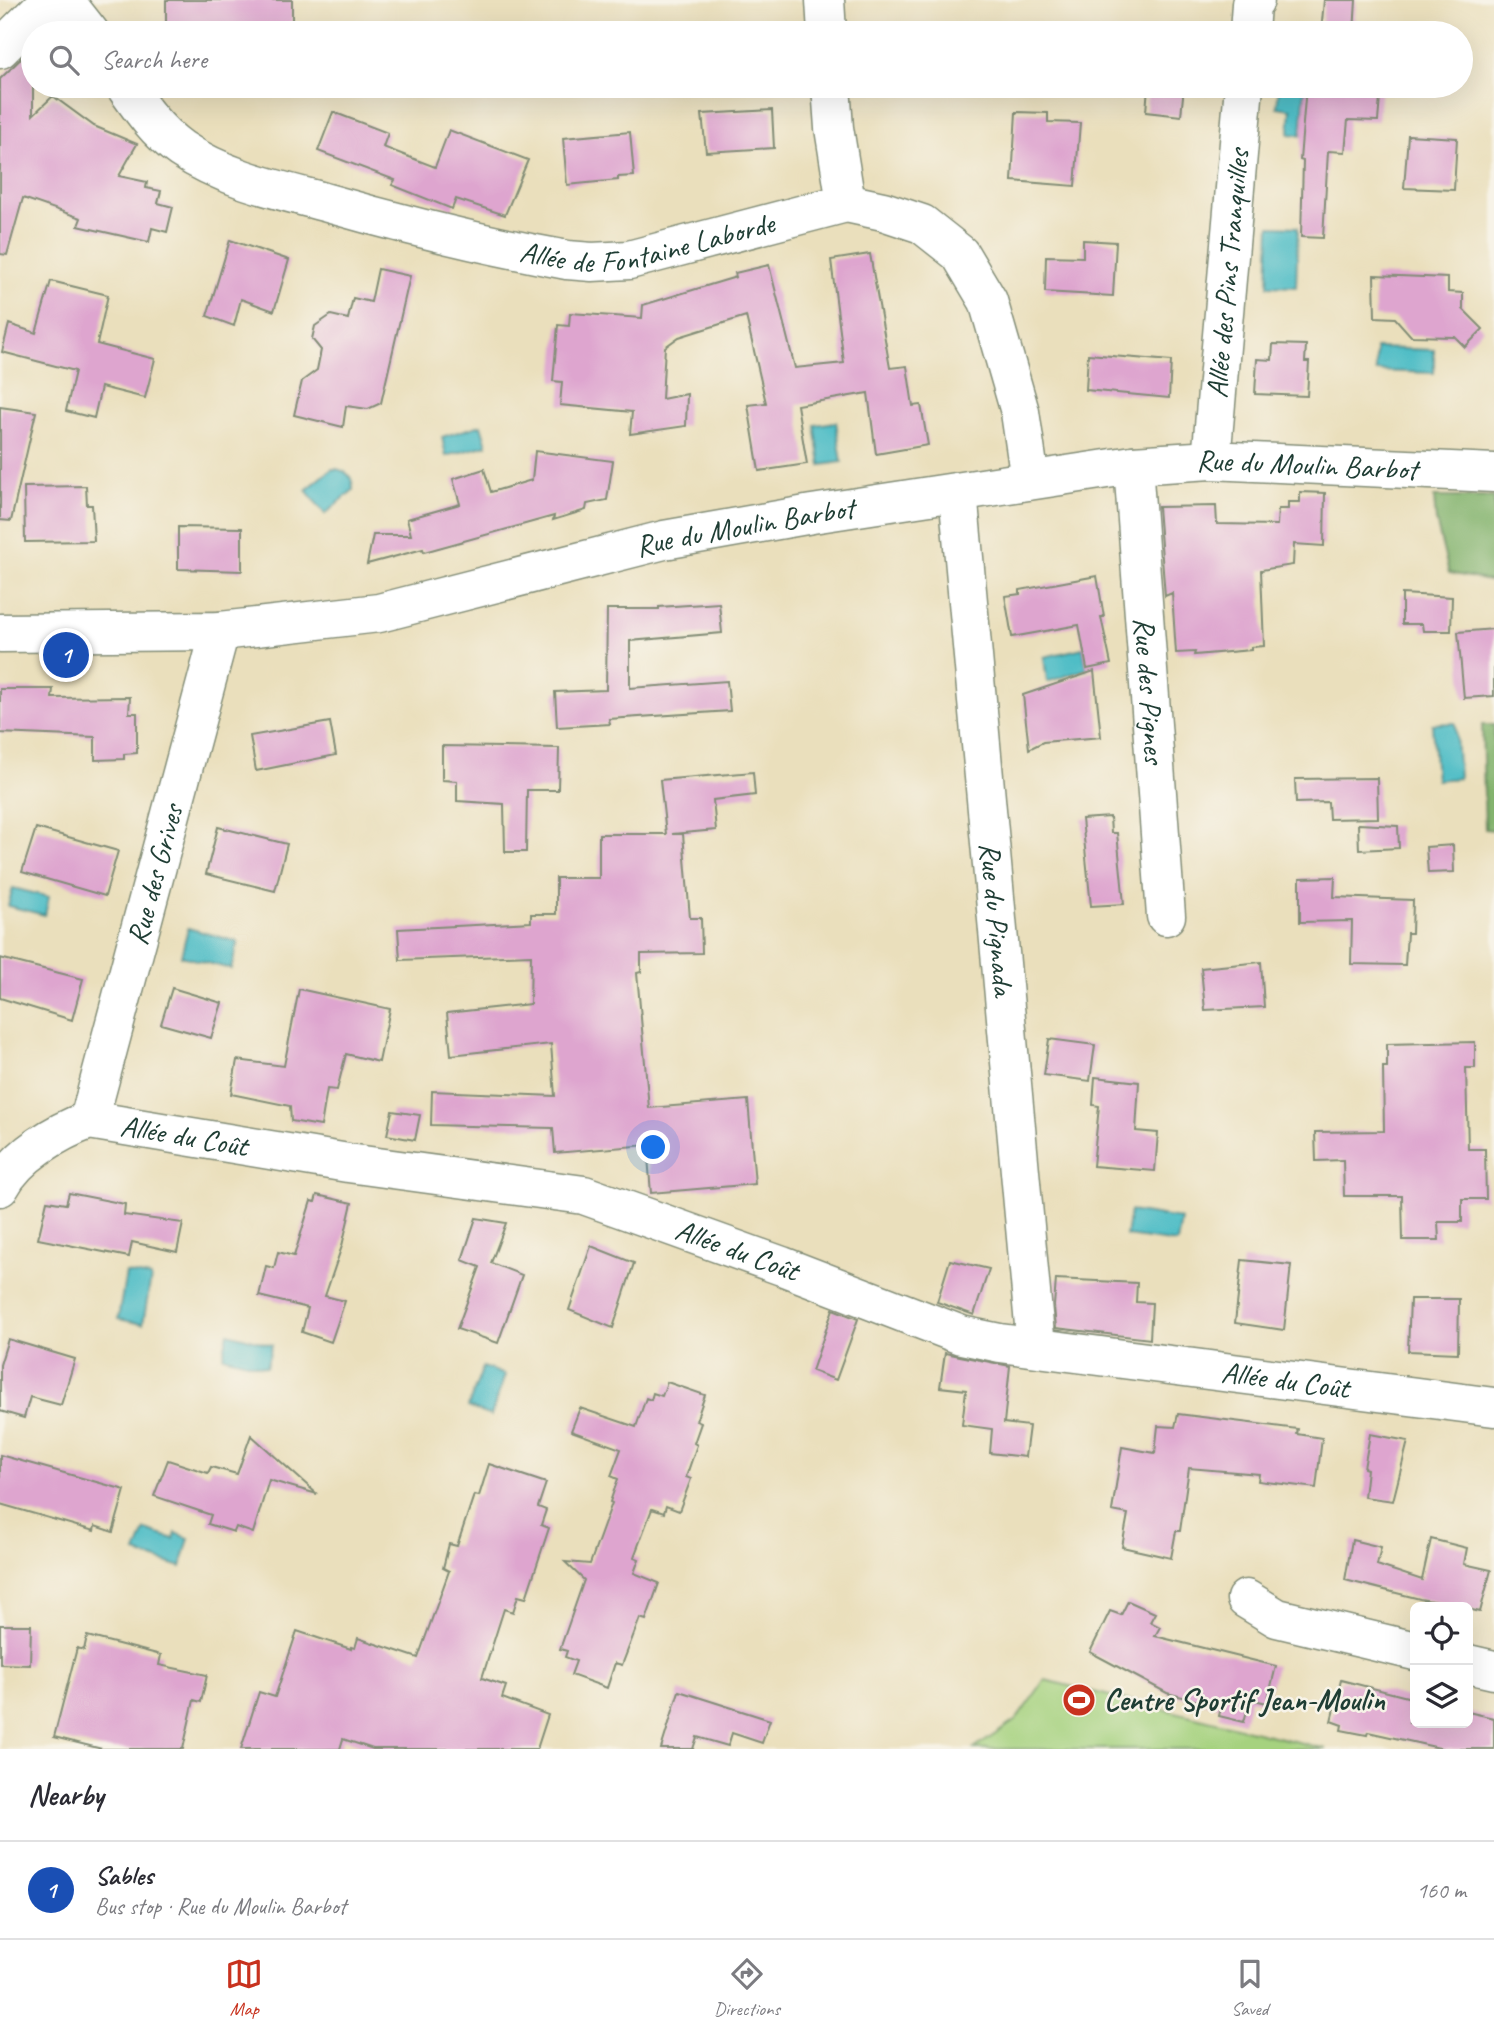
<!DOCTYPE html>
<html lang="en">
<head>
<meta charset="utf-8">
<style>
  :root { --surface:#fff; --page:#f7f7f7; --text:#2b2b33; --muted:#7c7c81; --line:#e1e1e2; --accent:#c8321e }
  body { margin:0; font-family:Caveat,sans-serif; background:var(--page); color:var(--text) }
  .controls { position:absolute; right:21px; bottom:21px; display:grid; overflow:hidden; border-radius:10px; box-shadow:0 7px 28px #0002 }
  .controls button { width:63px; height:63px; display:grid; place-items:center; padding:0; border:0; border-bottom:2px solid var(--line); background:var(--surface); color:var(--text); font:35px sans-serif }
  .you { position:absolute; left:654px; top:1148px; width:24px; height:24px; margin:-18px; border:5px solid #fff; border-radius:50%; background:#1a73e8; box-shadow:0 0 0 10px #1a73e833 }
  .badge { display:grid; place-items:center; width:46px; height:46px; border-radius:50%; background:var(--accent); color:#fff; font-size:23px; font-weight:700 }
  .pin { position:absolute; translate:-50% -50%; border:4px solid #fff; box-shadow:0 2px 7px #0006 }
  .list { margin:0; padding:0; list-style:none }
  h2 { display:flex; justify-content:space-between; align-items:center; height:91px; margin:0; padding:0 28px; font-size:30px }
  h2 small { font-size:23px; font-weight:400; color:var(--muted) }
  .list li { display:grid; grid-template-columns:46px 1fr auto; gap:21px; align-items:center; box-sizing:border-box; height:98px; padding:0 28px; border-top:2px solid var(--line) }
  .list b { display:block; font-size:26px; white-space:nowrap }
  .list p { margin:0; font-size:23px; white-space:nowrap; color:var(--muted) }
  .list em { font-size:23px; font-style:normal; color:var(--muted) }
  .icon { flex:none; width:38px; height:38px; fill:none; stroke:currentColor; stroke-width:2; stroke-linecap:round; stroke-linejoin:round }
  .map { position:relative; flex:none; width:1494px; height:1749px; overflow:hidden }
  .search { position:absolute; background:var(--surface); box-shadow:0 7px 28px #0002; left:21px; right:21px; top:21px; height:77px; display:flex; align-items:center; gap:18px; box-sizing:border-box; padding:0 24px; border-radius:38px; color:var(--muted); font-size:26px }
  .sheet { height:189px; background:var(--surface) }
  nav { display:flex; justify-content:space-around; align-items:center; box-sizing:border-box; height:98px; border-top:2px solid var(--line); background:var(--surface); font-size:19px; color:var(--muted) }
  nav a { display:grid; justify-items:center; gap:4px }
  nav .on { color:var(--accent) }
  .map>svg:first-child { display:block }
  .green { fill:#a6d27f; stroke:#62885a; stroke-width:2 }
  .forest { fill:#84b46e; stroke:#527851; stroke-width:2 }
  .water { fill:#4fbdc6; stroke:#377d7d; stroke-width:2 }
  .building { fill:#dea5cf }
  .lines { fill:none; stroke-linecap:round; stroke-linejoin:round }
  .minor-casing { stroke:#848e78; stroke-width:41 }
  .minor { stroke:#fff; stroke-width:38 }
  .labels { text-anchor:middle; stroke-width:5; stroke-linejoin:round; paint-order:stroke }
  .street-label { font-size:30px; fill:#1f3d34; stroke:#f7f3e8 }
  .poi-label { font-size:30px; font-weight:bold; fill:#1f3d34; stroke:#f7f3e8; text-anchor:start }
</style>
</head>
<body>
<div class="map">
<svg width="1494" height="1749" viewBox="0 0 1494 1749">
  <rect width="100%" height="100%" fill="#f7f3e8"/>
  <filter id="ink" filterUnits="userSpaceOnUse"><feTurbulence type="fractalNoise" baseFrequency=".0143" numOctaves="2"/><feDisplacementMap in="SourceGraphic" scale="14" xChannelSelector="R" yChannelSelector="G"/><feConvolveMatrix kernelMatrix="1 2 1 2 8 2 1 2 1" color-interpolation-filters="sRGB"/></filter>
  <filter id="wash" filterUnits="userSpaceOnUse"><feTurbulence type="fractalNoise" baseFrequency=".00686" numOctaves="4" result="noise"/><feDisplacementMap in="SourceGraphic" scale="28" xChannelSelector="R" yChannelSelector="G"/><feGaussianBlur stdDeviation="1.57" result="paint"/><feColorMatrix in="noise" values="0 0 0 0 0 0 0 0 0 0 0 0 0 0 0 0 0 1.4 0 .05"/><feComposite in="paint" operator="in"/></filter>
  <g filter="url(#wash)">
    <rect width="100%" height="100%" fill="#eadfbc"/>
    <path class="green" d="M1045 1680 1326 1749H974L1016 1720Z"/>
    <path class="forest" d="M1434 497H1494V582L1449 573 1436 521Z
      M1482 725H1494V830L1485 829Z"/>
    <path class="water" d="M1279 86H1305L1301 135 1289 134 1291 109 1277 107Z
      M1270 226 1298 227 1296 287 1268 286Z
      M1376 348 1434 350V373L1376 371Z
      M836 422 842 462 821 465 815 425Z
      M481 425 487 445 446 456 442 437Z
      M332 469C346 469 353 476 353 490L325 514 306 490Z
      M1083 648 1087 669 1047 682 1044 657Z
      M1455 723 1459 778 1436 780 1432 724Z
      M13 888 49 897 45 915 8 906Z
      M188 928 238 942 231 969 181 956Z
      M1130 1211 1181 1219 1177 1243 1126 1236Z
      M126 1273 151 1277 143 1324 118 1319Z
      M228 1333 272 1345 266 1367 223 1356Z
      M483 1367 505 1375 491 1416 468 1407Z
      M145 1530 174 1539 176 1533 189 1538 181 1567 136 1553Z"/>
    <g id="blocks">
      <path class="building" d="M166 0H292V33H166Z
        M1324 0H1356L1354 33H1321Z
        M33 47V115L53 96 94 126 137 144 119 176 147 182 146 188 161 191 158 203 173 207 167 232 152 228 149 242 78 226 81 218 23 198 7 255 0 254V79Z
        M1148 86H1184L1181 116 1146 112Z
        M1306 86H1381L1378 121 1348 120 1345 152 1328 151 1323 238 1301 237 1303 161 1300 160Z
        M772 110 774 148 706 152 702 114Z
        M333 112 388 133 383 147 435 167 449 130 528 160 505 215 456 199 452 209 392 185 395 180 318 151Z
        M1016 112 1048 113V122L1080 123 1075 186 1012 181Z
        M630 132 634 176 618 177V180L567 185 563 138Z
        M1408 135 1457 138 1454 190 1404 188Z
        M230 240 289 260 274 311 241 299 234 326 207 316Z
        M1083 240 1116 242 1113 296 1045 292 1046 256 1083 257Z
        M870 254 890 368 907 366 913 406 921 405 928 445 876 454 868 393 797 405 807 464 759 471 748 405 766 403 746 316 679 337 665 347 662 399 687 394 686 426 630 434 632 412 560 405 562 382 553 381 558 325 569 326 570 313 642 318 643 305 736 277 735 273 769 265 795 368 844 363 831 260Z
        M378 269 410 276 381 403 368 409 346 406 343 427 294 415 302 381 317 370 321 350 312 339 315 326 331 315 348 319 353 298 371 302Z
        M1374 275 1448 278V292L1463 293V309L1483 329 1465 347 1455 337 1411 336 1395 318 1375 317Z
        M51 281 108 295 97 344 155 359 145 398 101 387 94 418 66 411 75 371 2 352 9 324 36 333Z
        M1273 344 1306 345 1305 362H1309L1307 396 1255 394 1257 359 1272 360Z
        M1088 354 1171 361 1169 398 1086 390Z
        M0 407 36 412 11 521 0 520Z
        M535 451 613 461 607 500 587 504 586 510 553 520 554 516 424 552 423 549 367 564 373 535H411L407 519 460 504 453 479 484 469 491 492 532 480Z
        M86 486 87 505H92L94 541 25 542 24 487Z
        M1300 492 1325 493 1324 546 1294 544 1293 565 1261 570 1264 646 1251 647V650L1194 655 1195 652 1176 653 1172 593 1165 596 1158 507 1216 506 1217 524 1277 525 1278 509H1288V502H1300Z
        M178 527 242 528V571L178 569Z
        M1097 576 1104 617H1101L1111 664 1087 669 1079 625 1012 637 1005 596 1020 594V590Z
        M1402 594 1452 597 1451 631H1423L1422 624H1402Z
        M719 603 722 633 630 641V688L727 681 730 711 609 719 610 724 557 727 555 692 606 690 607 609H659V607Z
        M1494 629V696L1464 698 1458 632Z
        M1094 671 1101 737 1043 742 1029 749 1023 695Z
        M0 689H53L52 698 130 697 129 713H137V753L124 754V759L95 760V737L0 733Z
        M330 722 336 755 256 771 250 736Z
        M442 746 559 748 558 790H527L526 852H505L504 804 457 801V781L442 780Z
        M753 772 755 795 713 800 716 830 672 834H683L690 918H701L702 953 641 954V972L637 973 649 1108 748 1100 755 1184 651 1193 647 1145 555 1153 553 1128 431 1125 432 1091 555 1096 551 1044 451 1055 447 1013 530 1004 531 955 400 960 398 929 531 922V914H556V878H599V834H666L660 780Z
        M1377 778 1378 818 1329 819 1328 802 1296 803 1295 779Z
        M1110 817 1111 833H1117L1124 904 1091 906 1082 819Z
        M1358 824 1398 826 1399 848 1359 850Z
        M218 827 287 844 275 891 206 874Z
        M36 828 118 851 105 896 22 872Z
        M1453 845 1454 872 1428 873 1426 847Z
        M1335 877 1334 897 1413 900 1412 933H1407L1405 965 1351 964 1352 921 1300 922V878Z
        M0 958 83 979 72 1020 0 998Z
        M1261 962 1264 1007 1205 1010 1201 968Z
        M172 988 222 1003 211 1038 161 1024Z
        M299 989 390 1009 379 1062 346 1054 337 1090 327 1089 321 1126 291 1121 290 1106 231 1094 237 1060 284 1066Z
        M1049 1039 1095 1045 1090 1081 1044 1075Z
        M1475 1042V1068H1466L1468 1149H1485L1486 1199H1462V1222H1438L1439 1240H1403L1402 1196H1344L1343 1160 1316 1161 1315 1132 1384 1131 1383 1067H1387V1044Z
        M1095 1077 1139 1082 1136 1131 1158 1133 1155 1171 1093 1166 1099 1106 1093 1105Z
        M392 1111 420 1115 415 1140 387 1135Z
        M69 1193 125 1204 124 1215 183 1223 177 1252 132 1242 129 1257 38 1239 47 1201 66 1204Z
        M317 1195 352 1203 342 1246 325 1296 345 1301 331 1342 302 1332 308 1308 259 1296 266 1266 274 1268 278 1252 294 1256 311 1201 315 1202Z
        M476 1218 506 1223 491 1263 522 1275 498 1343 457 1329 480 1267 462 1260Z
        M591 1246 634 1263 613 1328 569 1310Z
        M950 1260 989 1269 974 1315 937 1302Z
        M1242 1260 1291 1265 1284 1330 1235 1323Z
        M1056 1279 1137 1283 1136 1302 1152 1303 1150 1339 1056 1328 1054 1306Z
        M1410 1299H1459L1458 1353 1408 1351Z
        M833 1309 858 1319 836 1380 812 1371Z
        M8 1339 75 1359 61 1405 30 1397 24 1418 0 1411V1365Z
        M945 1353 1010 1366 1004 1423 1029 1426 1025 1457 990 1453 992 1429 962 1425 966 1390 940 1387Z
        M667 1382 705 1395 696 1421 701 1423 694 1443 697 1445 686 1477 691 1479 679 1511 666 1506 664 1513 652 1509 634 1557 639 1559 634 1573 659 1583 646 1620 640 1618 622 1665 615 1663 607 1688 571 1675 576 1661 565 1657 567 1651 560 1649 584 1580 565 1562 590 1564 612 1503 610 1502 618 1479 611 1476 621 1449 571 1431 580 1408 636 1427 646 1398 651 1400 653 1393 662 1396Z
        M1178 1414 1298 1429 1297 1434 1322 1438 1316 1488 1258 1481 1259 1474 1189 1468 1180 1531H1176L1171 1558 1122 1547 1128 1514 1112 1511 1122 1447 1155 1453 1158 1426 1175 1427Z
        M1370 1434 1408 1441 1393 1501 1364 1497 1367 1469 1364 1468Z
        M251 1435 317 1494 269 1480 253 1533 236 1527 234 1532 208 1524 211 1515 154 1496 168 1460 208 1473 211 1467 237 1474Z
        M0 1455 125 1490 113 1532 95 1526 94 1531 0 1504Z
        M489 1464 546 1483 538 1507 546 1510 541 1525 549 1528 526 1598 518 1596 513 1612 504 1609 482 1678 506 1686 502 1698 548 1715 537 1749H373L343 1739 340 1749H241L259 1692 275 1697 297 1631 351 1649V1647L355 1648 358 1638 418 1658 449 1571 443 1568 449 1544 457 1546 474 1495 479 1496Z
        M1431 1539 1467 1548 1464 1564 1491 1570 1480 1612 1468 1609V1607L1420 1599 1345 1580 1352 1540 1381 1547 1377 1565 1422 1580Z
        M1128 1601 1155 1613 1150 1622 1160 1627 1155 1636 1276 1666 1267 1703 1250 1699 1244 1722 1219 1716 1221 1707 1167 1693 1090 1652 1110 1611 1121 1615Z
        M0 1625H31L30 1665 0 1664Z
        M87 1636 161 1655 159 1665 207 1675 201 1702 194 1700 183 1749H102L54 1737 77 1648 84 1650Z
        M1341 1680 1415 1699 1409 1723H1468V1712L1494 1718V1749H1444L1368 1732 1367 1735 1341 1730 1342 1725 1331 1721Z
        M679 1691 770 1720 762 1743 732 1733 728 1746 697 1737 693 1749H661Z"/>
    </g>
  </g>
  <g filter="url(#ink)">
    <use href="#blocks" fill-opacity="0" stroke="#848e78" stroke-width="2"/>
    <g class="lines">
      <defs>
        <g id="minor">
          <path d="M64 0 90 33"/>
          <path d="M825 0 827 33"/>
          <path d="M1249 33 1251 4 1255 0"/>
          <path d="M0 49 50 0"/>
          <path id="s1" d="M125 86C141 109 157 132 181 149 224 178 275 189 324 202 404 225 485 245 567 260L592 262 629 260 846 203 883 211 922 224 960 254 988 301 1020 412 1030 480"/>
          <path d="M831 86 834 128 846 203"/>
          <path id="s2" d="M1211 460 1244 86"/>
          <path id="s3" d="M1133 465 1166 916"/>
          <path id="s4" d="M958 492 1036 1347"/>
          <path id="s5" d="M0 633 220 631 379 613 664 540 812 514 1133 465 1211 460 1494 473"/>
          <path id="s6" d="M89 1120 220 631"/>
          <path id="s7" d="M0 1187C17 1155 57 1132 89 1120L348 1163 584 1195 782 1266 961 1335 1000 1343 1494 1407"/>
          <path d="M1246 1599 1277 1618 1415 1651"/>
          <path d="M1468 1664 1494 1670"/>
        </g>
      </defs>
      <use href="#minor" class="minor-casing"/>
      <use href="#minor" class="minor"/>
    </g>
  </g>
  <defs>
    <symbol id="stadium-disc" viewBox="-11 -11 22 22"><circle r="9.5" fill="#c8321e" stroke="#f7f3e8"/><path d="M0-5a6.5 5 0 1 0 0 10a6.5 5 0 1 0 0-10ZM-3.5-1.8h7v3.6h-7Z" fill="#fff"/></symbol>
  </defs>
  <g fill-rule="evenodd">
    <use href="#stadium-disc" x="1060" y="1681" width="38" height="38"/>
  </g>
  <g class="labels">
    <g class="street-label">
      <text dy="10" stroke="none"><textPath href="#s1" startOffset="570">Allée de Fontaine Laborde</textPath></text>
      <text dy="10" stroke="none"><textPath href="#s2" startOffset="187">Allée des Pins Tranquilles</textPath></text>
      <text dy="10" stroke="none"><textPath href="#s5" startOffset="1323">Rue du Moulin Barbot</textPath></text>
      <text dy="10" stroke="none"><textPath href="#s5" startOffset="756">Rue du Moulin Barbot</textPath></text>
      <text dy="10" stroke="none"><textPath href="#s3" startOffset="226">Rue des Pignes</textPath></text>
      <text dy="10" stroke="none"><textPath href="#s6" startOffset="254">Rue des Grives</textPath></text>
      <text dy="10" stroke="none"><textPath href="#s4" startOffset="429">Rue du Pignada</textPath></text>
      <text dy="10" stroke="none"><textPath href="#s7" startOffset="210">Allée du Coût</textPath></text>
      <text dy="10" stroke="none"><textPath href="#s7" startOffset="777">Allée du Coût</textPath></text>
      <text dy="10" stroke="none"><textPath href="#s7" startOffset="1344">Allée du Coût</textPath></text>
    </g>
    <g class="poi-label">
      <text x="1104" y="1710">Centre Sportif Jean-Moulin</text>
    </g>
  </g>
</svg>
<div class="controls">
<button><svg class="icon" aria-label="locate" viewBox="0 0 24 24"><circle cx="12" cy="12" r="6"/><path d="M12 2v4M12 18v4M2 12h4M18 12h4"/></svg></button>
<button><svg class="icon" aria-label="layers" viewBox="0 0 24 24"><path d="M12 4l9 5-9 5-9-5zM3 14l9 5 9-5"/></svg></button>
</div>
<div class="you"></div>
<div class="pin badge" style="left:66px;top:655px;background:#1a4fb4">1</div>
<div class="search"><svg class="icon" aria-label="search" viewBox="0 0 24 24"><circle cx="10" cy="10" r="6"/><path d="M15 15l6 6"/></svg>Search here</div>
</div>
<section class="sheet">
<h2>Nearby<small></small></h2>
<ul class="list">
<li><span class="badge" style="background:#1a4fb4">1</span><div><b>Sables</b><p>Bus stop · Rue du Moulin Barbot</p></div><em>160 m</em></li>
</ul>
</section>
<nav>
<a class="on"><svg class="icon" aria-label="map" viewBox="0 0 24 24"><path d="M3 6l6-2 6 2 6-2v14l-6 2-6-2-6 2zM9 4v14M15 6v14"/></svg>Map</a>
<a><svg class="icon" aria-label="directions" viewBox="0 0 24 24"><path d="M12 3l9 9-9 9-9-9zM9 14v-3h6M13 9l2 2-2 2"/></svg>Directions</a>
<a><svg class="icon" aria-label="saved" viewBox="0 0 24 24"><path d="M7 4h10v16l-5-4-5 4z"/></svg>Saved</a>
</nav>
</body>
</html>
